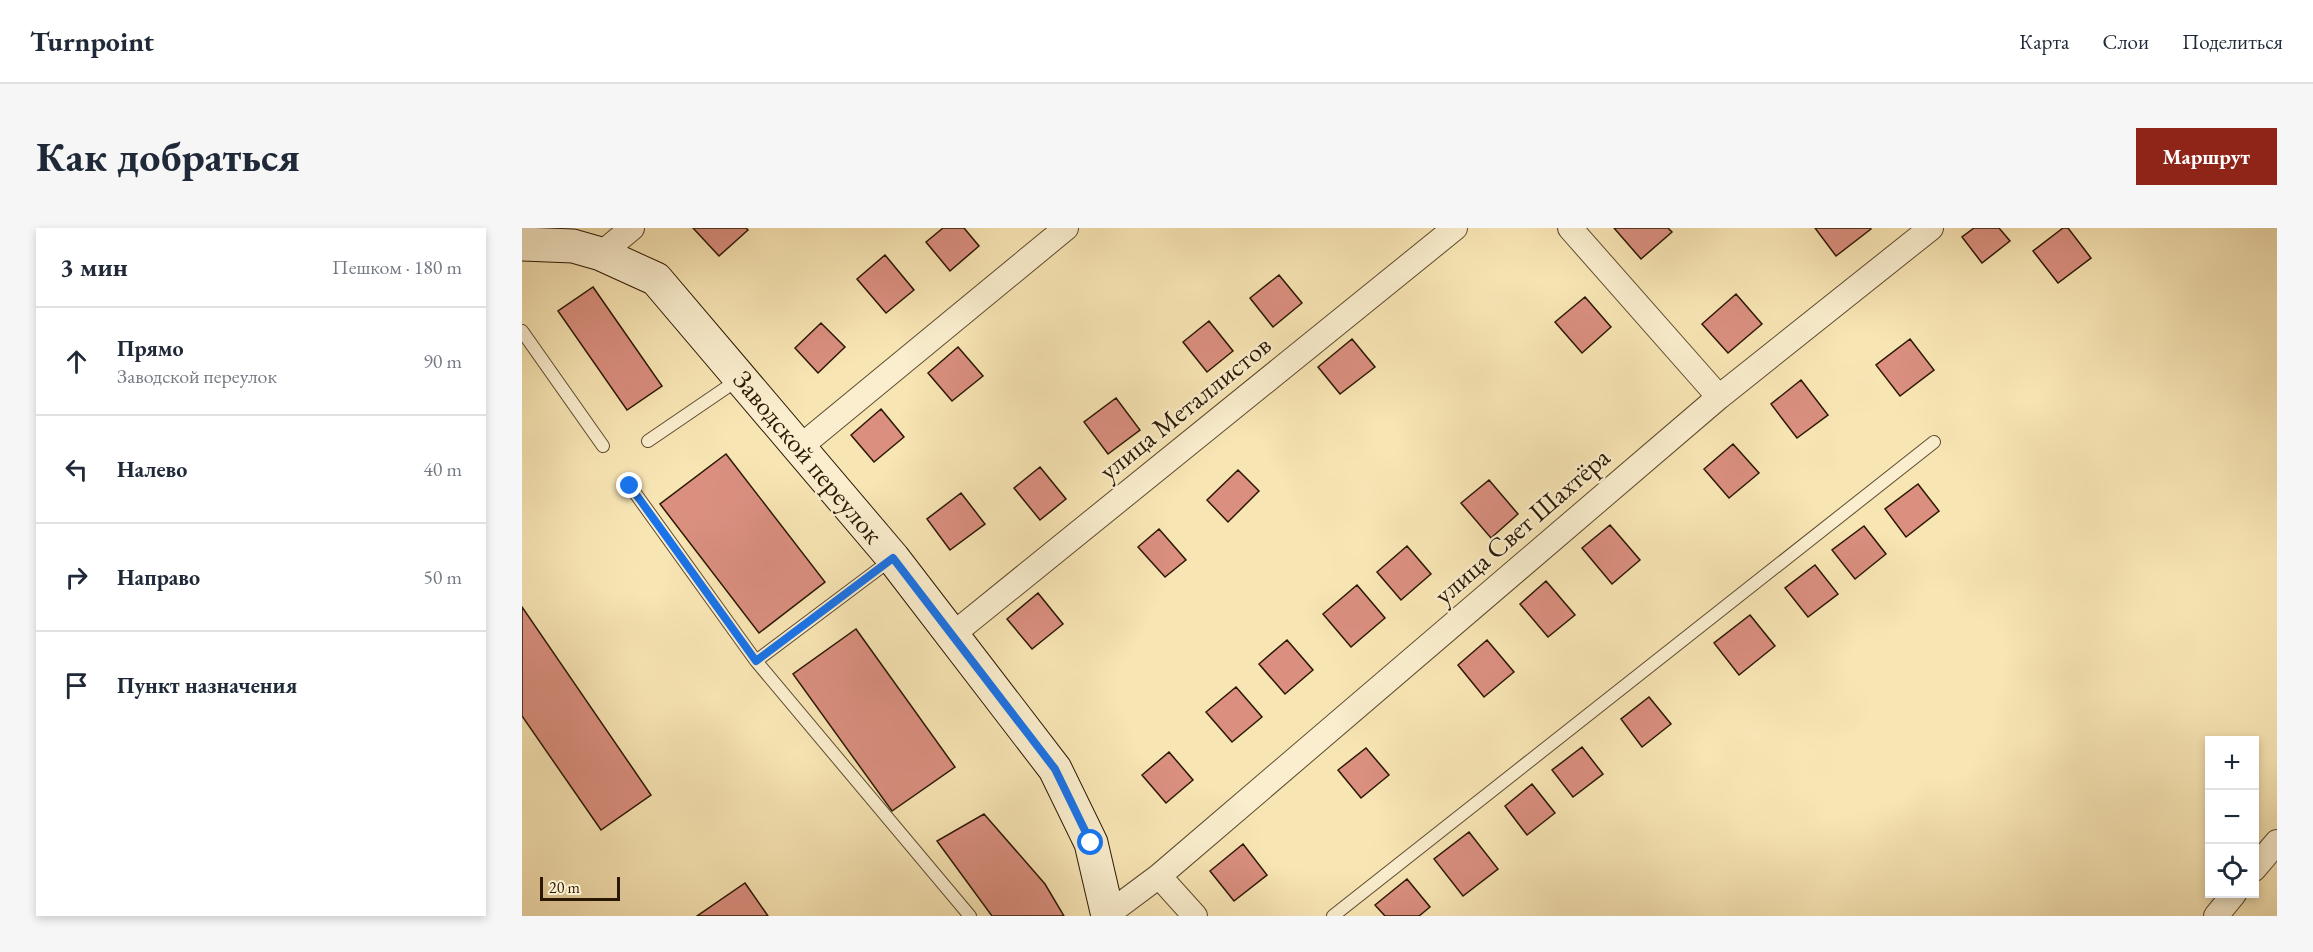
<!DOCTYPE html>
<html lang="ru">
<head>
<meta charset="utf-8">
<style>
  :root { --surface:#fff; --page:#f6f6f7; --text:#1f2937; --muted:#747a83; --line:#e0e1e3; --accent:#8f2418 }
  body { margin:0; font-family:"EB Garamond",serif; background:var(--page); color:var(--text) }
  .controls { position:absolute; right:18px; bottom:18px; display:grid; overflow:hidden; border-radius:0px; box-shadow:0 3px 9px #0003 }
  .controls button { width:54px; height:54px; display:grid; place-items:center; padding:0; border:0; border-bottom:2px solid var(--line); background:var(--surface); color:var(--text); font:30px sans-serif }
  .scale { position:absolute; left:18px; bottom:15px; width:80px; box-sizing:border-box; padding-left:6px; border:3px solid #2b1803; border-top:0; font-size:16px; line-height:21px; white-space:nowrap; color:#2b1803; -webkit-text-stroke:4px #faeece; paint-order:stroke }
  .stop { position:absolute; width:18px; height:18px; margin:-14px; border:4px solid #1a73e8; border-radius:50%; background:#fff }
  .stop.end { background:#1a73e8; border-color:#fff; box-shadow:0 2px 6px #0008 }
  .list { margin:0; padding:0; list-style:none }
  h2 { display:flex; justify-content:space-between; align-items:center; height:78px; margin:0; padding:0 24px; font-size:26px }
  h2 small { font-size:20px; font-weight:400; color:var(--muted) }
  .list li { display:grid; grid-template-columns:39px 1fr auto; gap:18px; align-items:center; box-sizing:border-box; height:108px; padding:0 24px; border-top:2px solid var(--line) }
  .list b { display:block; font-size:22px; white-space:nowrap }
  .list p { margin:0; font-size:20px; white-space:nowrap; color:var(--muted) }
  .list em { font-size:20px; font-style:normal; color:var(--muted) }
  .icon { flex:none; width:33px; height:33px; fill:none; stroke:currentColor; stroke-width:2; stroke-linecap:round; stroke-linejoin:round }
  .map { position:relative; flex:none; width:1755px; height:688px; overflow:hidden; border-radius:0px }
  header { display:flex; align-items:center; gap:36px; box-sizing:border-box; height:84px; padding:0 30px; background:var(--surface); border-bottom:2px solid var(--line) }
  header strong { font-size:28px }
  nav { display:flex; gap:33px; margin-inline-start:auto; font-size:21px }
  .intro { display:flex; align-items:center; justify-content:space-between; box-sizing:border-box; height:144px; padding:0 36px }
  h1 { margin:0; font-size:42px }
  .button { padding:15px 27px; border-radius:0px; background:var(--accent); color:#fff; font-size:21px; font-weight:700 }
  main { display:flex; gap:36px; padding:0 36px }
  aside { flex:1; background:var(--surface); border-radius:0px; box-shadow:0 3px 9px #0003 }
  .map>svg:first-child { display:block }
  .building { fill:#da8f7f; stroke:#2b1803; stroke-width:1.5 }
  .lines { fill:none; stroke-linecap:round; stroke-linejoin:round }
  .service-casing { stroke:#5e4b2f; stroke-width:14 }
  .minor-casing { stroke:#5e4b2f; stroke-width:26 }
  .secondary-casing { stroke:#2b1803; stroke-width:35 }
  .service { stroke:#faeece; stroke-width:12 }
  .minor { stroke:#faeece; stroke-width:24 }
  .secondary { stroke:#faeece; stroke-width:33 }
  .route { stroke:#1a73e8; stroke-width:8 }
  .labels { text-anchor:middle; stroke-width:4.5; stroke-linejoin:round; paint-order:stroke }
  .street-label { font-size:27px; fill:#2b1803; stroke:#faeece }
</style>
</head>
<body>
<header>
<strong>Turnpoint</strong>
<nav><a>Карта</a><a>Слои</a><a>Поделиться</a></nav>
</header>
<div class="intro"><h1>Как добраться</h1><a class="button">Маршрут</a></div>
<main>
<aside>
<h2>3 мин<small>Пешком · 180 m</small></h2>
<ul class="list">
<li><svg class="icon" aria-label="ahead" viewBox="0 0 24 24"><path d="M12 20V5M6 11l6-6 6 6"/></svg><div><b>Прямо</b><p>Заводской переулок</p></div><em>90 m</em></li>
<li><svg class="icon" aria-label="left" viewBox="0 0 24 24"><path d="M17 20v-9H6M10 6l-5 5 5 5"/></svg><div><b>Налево</b></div><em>40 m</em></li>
<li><svg class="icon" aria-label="right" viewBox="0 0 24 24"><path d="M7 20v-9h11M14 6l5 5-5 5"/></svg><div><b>Направо</b></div><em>50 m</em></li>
<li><svg class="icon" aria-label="arrive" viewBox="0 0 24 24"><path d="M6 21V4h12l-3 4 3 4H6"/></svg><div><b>Пункт назначения</b></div></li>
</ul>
</aside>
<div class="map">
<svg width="1755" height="688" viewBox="0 0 1755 688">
  <rect width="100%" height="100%" fill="#f8e5b4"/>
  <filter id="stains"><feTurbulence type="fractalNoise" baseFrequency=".00333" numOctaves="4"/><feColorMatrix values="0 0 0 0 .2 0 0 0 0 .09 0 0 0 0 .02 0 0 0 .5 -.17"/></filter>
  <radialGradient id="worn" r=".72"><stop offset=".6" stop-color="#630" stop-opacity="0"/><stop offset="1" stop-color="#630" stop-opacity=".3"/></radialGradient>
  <path class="building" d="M171 0H224L226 2 197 28Z
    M421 0H442L457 18 428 43 404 14Z
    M1092 0H1146L1150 4 1119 31Z
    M1293 0H1348L1349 1 1314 28Z
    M1452 0H1477L1488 13 1460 35 1440 9Z
    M1541 0H1546L1569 30 1536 55 1511 23Z
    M363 27 392 62 364 85 335 51Z
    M757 47 780 75 751 99 728 70Z
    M71 59 140 158 105 182 36 83Z
    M1214 66 1240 96 1206 125 1180 96Z
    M1063 69 1089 99 1060 125 1033 94Z
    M687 93 711 123 685 144 661 114Z
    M299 95 323 119 296 145 273 120Z
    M830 111 853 139 818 166 796 139Z
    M1388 111 1412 142 1378 168 1354 137Z
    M436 119 461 148 430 173 406 145Z
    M1279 152 1306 187 1275 210 1249 176Z
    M594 170 618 202 586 226 562 194Z
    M359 181 382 209 352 234 329 207Z
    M1211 216 1237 245 1207 270 1182 241Z
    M204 226 303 354 237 405 138 276Z
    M518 239 544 271 518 292 492 260Z
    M716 242 737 263 706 294 685 272Z
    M967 252 996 286 969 310 939 275Z
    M1396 256 1417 283 1384 309 1363 281Z
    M439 265 463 296 428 322 405 291Z
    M1088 297 1118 332 1090 356 1060 320Z
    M1342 298 1364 326 1333 351 1310 322Z
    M637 301 664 332 643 349 616 319Z
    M885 318 909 346 879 372 855 344Z
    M1293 337 1316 366 1286 389 1263 360Z
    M1024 353 1053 387 1026 409 998 376Z
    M835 357 863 390 829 419 801 386Z
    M516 365 541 396 510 421 485 391Z
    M0 379 129 567 79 602 0 488Z
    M1228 387 1253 418 1217 447 1192 415Z
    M334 401 433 539 370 583 271 446Z
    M765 412 791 442 763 466 737 436Z
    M965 412 992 444 962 469 936 437Z
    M714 459 740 489 710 514 684 484Z
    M1127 469 1149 496 1120 519 1099 491Z
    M1060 519 1081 546 1051 569 1030 542Z
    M844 520 867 547 839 570 816 542Z
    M647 524 671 552 644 575 620 547Z
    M1010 556 1033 585 1005 607 983 578Z
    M462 586 523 656 542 688H470L415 613Z
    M947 604 976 641 941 668 912 631Z
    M721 616 745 647 712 673 688 643Z
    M885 651 908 679 897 688H863L853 677Z
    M223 655 246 688H175Z"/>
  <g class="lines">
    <defs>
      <path id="service" d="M0 103 81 218
        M126 213 217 151
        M108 258 234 433 448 688
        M234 433 370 331
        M811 688 1412 214"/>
      <path id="minor" d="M1048 0 1197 169
        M79 26 110 0
        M278 219 544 0
        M430 407 933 0
        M1732 641 1755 614
        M637 648 673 688
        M586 686 637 648 1197 169 1409 0
        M1694 688 1712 666"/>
      <path id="secondary" d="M0 16 51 18 79 26 134 51 371 330 533 541 569 615 586 688"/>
    </defs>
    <use href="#service" class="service-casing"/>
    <use href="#minor" class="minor-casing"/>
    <use href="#secondary" class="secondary-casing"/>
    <use href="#service" class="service"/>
    <use href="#minor" class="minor"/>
    <use href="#secondary" class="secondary"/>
  </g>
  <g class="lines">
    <path class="route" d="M108 258 234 433 371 330 533 541 569 615"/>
  </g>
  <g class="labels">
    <g class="street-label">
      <text transform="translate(663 180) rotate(-39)" y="9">улица Металлистов</text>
      <text transform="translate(286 229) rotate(50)" y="9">Заводской переулок</text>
      <text transform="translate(1000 298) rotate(-41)" y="9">улица Свет Шахтёра</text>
    </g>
  </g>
  <rect width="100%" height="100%" filter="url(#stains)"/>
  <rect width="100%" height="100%" fill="url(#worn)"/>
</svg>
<div class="controls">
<button>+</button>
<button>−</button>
<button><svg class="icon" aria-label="locate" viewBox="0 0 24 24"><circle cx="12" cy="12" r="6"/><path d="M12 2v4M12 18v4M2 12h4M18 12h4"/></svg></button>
</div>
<div class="scale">20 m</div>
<div class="stop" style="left:569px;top:615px"></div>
<div class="stop end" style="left:108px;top:258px"></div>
</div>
</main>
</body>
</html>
